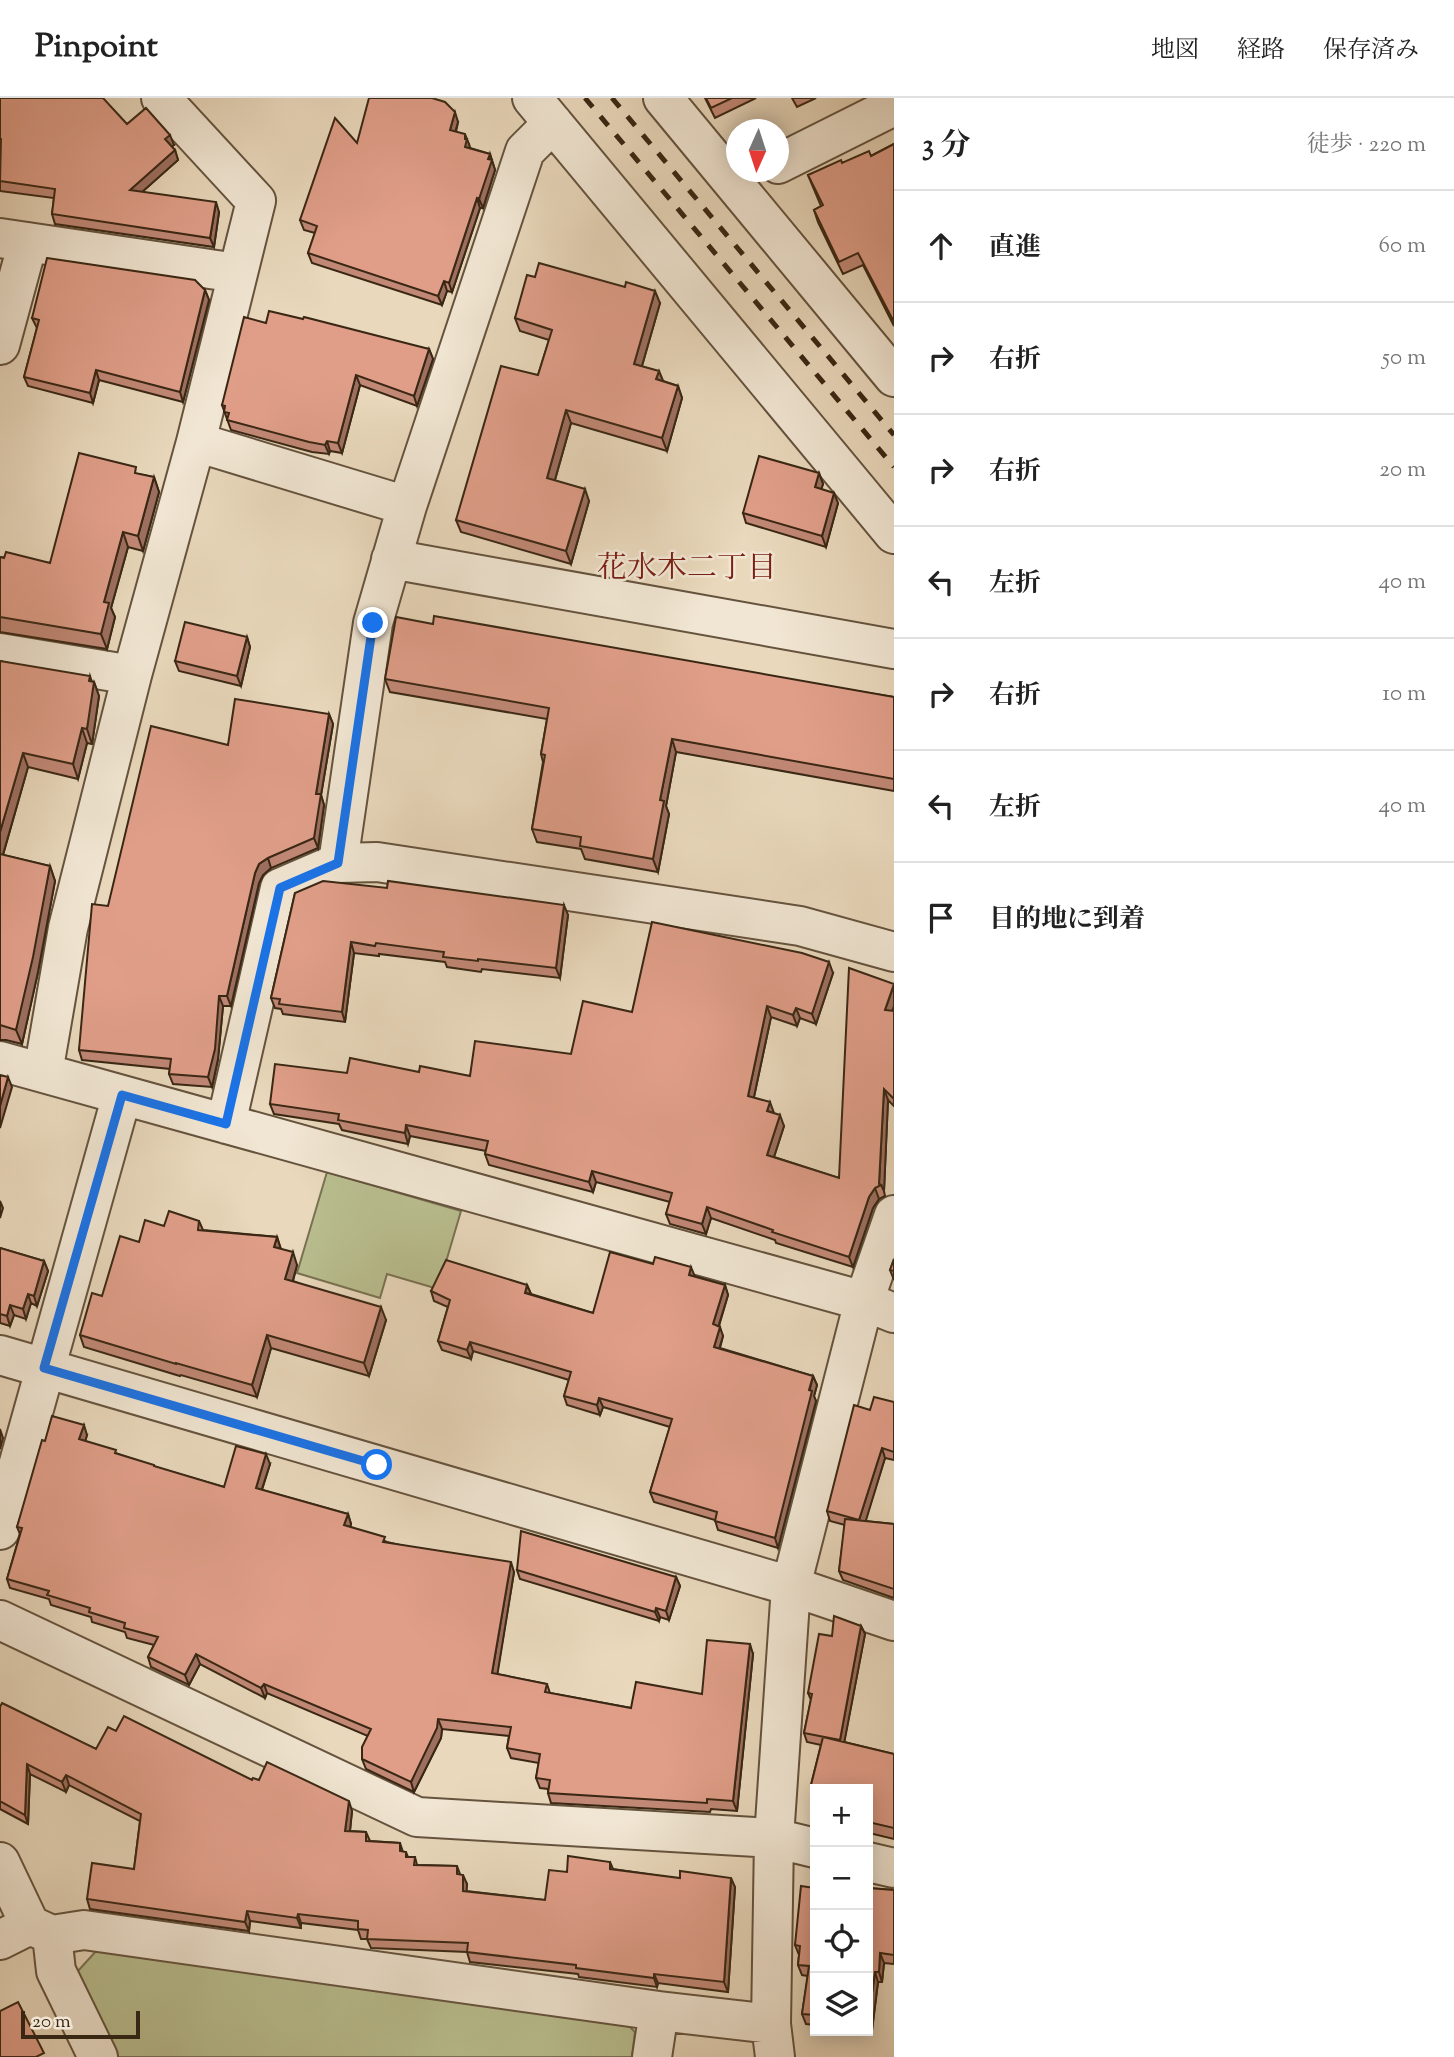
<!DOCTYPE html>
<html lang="ja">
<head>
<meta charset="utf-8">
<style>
  :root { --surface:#fff; --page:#f2f2f2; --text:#222; --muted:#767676; --line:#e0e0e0 }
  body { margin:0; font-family:"Sorts Mill Goudy","Noto Serif JP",serif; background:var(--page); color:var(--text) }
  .controls { position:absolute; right:21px; bottom:21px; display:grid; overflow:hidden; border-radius:0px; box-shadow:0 4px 18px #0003 }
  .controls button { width:63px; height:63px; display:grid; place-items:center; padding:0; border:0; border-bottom:2px solid var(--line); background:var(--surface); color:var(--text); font:35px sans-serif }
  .compass { position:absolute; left:726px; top:21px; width:63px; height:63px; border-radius:50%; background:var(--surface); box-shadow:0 4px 18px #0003; rotate:183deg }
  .scale { position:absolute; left:21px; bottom:18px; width:119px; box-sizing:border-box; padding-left:7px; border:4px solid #392714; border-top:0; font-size:19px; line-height:24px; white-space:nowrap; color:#392714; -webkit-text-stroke:5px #f1e6d3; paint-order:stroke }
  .stop { position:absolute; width:21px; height:21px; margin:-16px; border:5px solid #1a73e8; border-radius:50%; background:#fff }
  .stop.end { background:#1a73e8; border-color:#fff; box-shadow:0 2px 7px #0008 }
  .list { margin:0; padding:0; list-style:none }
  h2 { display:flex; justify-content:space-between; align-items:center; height:91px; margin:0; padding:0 28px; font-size:30px }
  h2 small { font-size:23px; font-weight:400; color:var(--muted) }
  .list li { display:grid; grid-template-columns:46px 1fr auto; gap:21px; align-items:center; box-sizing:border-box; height:112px; padding:0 28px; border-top:2px solid var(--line) }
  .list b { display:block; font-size:26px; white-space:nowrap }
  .list em { font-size:23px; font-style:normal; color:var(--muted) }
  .icon { flex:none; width:38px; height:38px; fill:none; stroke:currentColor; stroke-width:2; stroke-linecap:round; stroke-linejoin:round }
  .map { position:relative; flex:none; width:894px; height:1959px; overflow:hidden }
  header { display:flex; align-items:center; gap:42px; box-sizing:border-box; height:98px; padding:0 35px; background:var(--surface); border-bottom:2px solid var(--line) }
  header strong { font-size:33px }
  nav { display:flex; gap:38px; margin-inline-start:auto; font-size:24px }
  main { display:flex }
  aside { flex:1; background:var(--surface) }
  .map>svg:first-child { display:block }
  .green { fill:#b9be8f; stroke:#797252; stroke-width:2 }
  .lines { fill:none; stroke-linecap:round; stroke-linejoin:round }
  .minor-casing { stroke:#65533e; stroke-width:42 }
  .minor { stroke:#f1e6d3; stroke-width:38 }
  .rail { stroke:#392714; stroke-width:5; stroke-dasharray:12 12; stroke-linecap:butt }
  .wall { fill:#c18876; stroke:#392714; stroke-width:2 }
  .shaded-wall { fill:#9d6f60; stroke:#392714; stroke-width:2 }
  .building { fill:#e09e89; stroke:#392714; stroke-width:2 }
  .route { stroke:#1a73e8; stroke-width:9 }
  .labels { text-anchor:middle; stroke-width:5; stroke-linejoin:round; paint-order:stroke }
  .neighbourhood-label { font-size:30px; fill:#7a1f14; stroke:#f1e6d3 }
</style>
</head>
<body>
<header>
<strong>Pinpoint</strong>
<nav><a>地図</a><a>経路</a><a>保存済み</a></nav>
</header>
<main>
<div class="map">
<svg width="894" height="1959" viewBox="0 0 894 1959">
  <rect width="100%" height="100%" fill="#e9d8bc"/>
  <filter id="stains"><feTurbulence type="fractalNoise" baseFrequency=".00286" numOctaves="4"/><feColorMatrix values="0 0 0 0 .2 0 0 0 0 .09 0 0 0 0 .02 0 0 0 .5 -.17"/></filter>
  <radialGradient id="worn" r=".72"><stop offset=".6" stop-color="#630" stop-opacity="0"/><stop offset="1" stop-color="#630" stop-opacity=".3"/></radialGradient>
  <path class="green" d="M327 1074 461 1113 438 1191 387 1176 380 1200 297 1175Z
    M97 1852 624 1923 635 1934 632 1959H118L77 1874Z"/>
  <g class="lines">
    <defs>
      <path id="minor" d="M532 0 894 436
        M663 0 894 279
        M778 66 894 8
        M0 140 237 175
        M0 247 28 144
        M196 344 407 408
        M391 461 894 551
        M0 555 132 577
        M338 765 373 525 407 408 525 53 553 25
        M0 963 864 1203 894 1215
        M43 975 68 830 132 577 196 344 256 103 161 0
        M226 1026 280 790 338 765 377 764 800 828 894 854
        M0 1257 791 1488 894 1523
        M0 1432 122 997
        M0 1522 417 1719 774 1740 815 1750
        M0 1764 30 1827
        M868 1764 894 1770
        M52 1837 56 1873 98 1959
        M0 1842 30 1827 52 1837 84 1832 659 1913 771 1926
        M652 1959 659 1913
        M775 1959 771 1926 774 1740 791 1488 864 1203 894 1117"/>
    </defs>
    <use href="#minor" class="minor-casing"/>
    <use href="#minor" class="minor"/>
    <path class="rail" d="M585 0 894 369
      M612 0 894 337"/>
  </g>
  <path class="wall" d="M0 0 127 26 174 47 171 49 175 52 178 62 142 94 219 114 214 149 55 126 52 116 54 100 0 93Z
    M705 0H756L715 20Z
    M792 0H816L797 9Z
    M458 24 456 34 469 46 470 50 490 56 495 72 483 110H480L452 194 447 193 442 207 312 165 308 155 315 135 304 132 300 122 357 45Z
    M894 46V228L863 167 843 176 818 124 814 112 821 108 808 77 842 65 871 58Z
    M535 179 660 205 642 268 663 283 678 288 682 300 667 353 571 325 555 382 589 403 571 466 461 434 456 422 538 277 549 242 520 233 515 220Z
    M205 192 209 202 183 304 99 282 93 305 28 288 24 279 37 230 32 220Z
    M266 225 429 251 433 261 417 308 360 287 342 355 330 353 329 356 312 354 231 332 222 307Z
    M819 375 823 386 821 391 838 405 826 449 746 425 743 415Z
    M138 376 154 379 159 394 143 453 128 449 111 510 115 519 107 551 0 534V459L50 465Z
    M433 526 894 599V693L676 654 666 708 669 716 658 774 585 761 581 751 537 744 532 731 543 664 541 656 547 621 390 594 385 581Z
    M247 539 250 549 241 588 179 573 175 563Z
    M0 563 94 584 99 598 92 646 87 645 78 681 28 669 3 757 50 768 55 783 38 874 22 946 6 942H0Z
    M329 616 333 626 321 697 324 707 318 750 271 770 263 777 259 785 231 908H223L218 961 212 989 173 986 169 976 170 971 82 962 79 952 108 808 228 647Z
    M295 795 568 817 560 880 482 871 481 874 447 869 445 864 379 856V858L354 855 345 924 283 916 281 911 275 910 271 900Z
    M833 875 816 926 800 920 797 928 771 919 754 999 774 1015 784 1028 774 1059 839 1080 894 886V908L892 913H894V1008L888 1002 884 1093 885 1098 879 1101 873 1110 853 1169 776 1145 775 1142 711 1120 706 1136 670 1126 666 1116 670 1104 596 1084 593 1094 489 1067 485 1056 486 1053 410 1038 408 1046 342 1032 339 1026 274 1016 270 1006 347 975 419 974 470 978 571 956 632 914Z
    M199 1123 203 1132 277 1139 281 1151 297 1167 293 1183 386 1222 369 1278 271 1250 257 1299 181 1277 180 1278 84 1249 80 1237 102 1198 139 1144 164 1128Z
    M0 1150 44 1163 48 1173 37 1208 31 1205 26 1221 14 1217 10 1228 0 1225Z
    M894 1161V1182L890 1172Z
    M694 1178 725 1187 728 1197 719 1228 723 1238 720 1250 813 1278 817 1287 814 1298 816 1303 778 1450 718 1432 715 1422 654 1404 650 1394 670 1329 603 1309 600 1317 567 1307 564 1298 569 1282 473 1253 471 1261 442 1252 438 1243 448 1209 434 1203 431 1193 527 1187 531 1196 593 1215Z
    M894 1304V1362L885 1360 865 1423 894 1426V1500L843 1482 839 1473 845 1427 830 1423 827 1413 870 1312Z
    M87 1337 85 1343 118 1356 155 1369 224 1389 270 1366 262 1392 348 1416 351 1426 350 1429 387 1444 514 1474 497 1576 547 1586 550 1595 631 1610 702 1596 753 1556 737 1713 711 1711 710 1714 551 1705 548 1695V1691L540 1690 536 1680 539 1665 511 1660 507 1650 509 1638 442 1631 441 1640 414 1694 366 1671 362 1661 368 1638 267 1595 265 1600 200 1566 189 1587 151 1569 148 1559 154 1547 127 1540 125 1534 92 1524 91 1519 51 1507 49 1501 10 1490 7 1481 20 1436 17 1429 45 1343Z
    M517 1472 676 1479 680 1488 669 1522 660 1519 659 1523 520 1481Z
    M861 1528 865 1536 844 1644 894 1656V1741L869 1735 868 1730V1691H815V1698L811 1687 821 1647 807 1644 804 1635 811 1602 808 1595Z
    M0 1609 96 1651 116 1633 252 1682H259L352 1713 350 1733 366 1734 370 1743 400 1745 403 1754H406L408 1759H415L417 1767 457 1768 460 1776 467 1786 466 1793 545 1802 567 1774 610 1764 613 1771 735 1789 728 1894 658 1885 657 1889 579 1879 578 1876 470 1864 467 1854 371 1850 367 1841H361L358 1832 301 1825V1830L250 1823 249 1833 90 1811 87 1801 134 1771 140 1723 69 1687 66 1694 30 1676 28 1726 0 1711Z
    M815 1790V1927L806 1926 802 1916 808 1878 802 1877 798 1867 799 1857 795 1847Z
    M868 1790 894 1792V1866L884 1865 882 1884H878L872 1932H868Z"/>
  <path class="shaded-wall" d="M455 14 458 24 453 42 450 32Z
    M465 36 469 46 470 51 465 49Z
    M170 37 174 47 169 51 165 41Z
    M175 52 178 62 133 102 130 92Z
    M490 56 495 72 483 110 479 101Z
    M477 100 480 110 452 194 449 185Z
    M216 104 219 114 214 149 210 140Z
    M444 183 447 193 442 207 438 198Z
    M205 192 209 202 183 304 180 294Z
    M655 193 660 205 639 278 634 266Z
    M429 251 433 261 417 308 414 298Z
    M96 272 99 282 93 305 90 295Z
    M659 273 664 285 656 281Z
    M356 277 360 287 342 355 338 345Z
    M678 288 682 300 667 353 662 340Z
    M566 312 571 325 552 392 547 380Z
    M327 343 330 353 329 356 325 347Z
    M819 375 823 386 819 399 815 389Z
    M154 379 159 394 143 453 138 438Z
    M585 391 589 403 571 466 566 453Z
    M834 395 838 405 826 449 822 438Z
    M123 434 128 449 111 510 115 519 107 551 101 536 104 504Z
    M247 539 250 549 241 588 237 578Z
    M90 578 93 587 94 584 99 598 92 646 87 631 89 583Z
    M329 616 333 626 321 697 324 707 318 750 314 740 316 696Z
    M82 630 87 645 78 681 73 666Z
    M672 641 676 654 666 708 669 716 658 774 653 761 660 702Z
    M23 655 28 669 0 767V734Z
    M268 760 271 770 263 777 259 785 231 908 227 898 255 775 259 766Z
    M50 768 55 783 38 874 22 946 16 932Z
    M564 807 568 817 560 880 556 870Z
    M351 844 354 855 345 924 342 914Z
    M829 864 833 875 816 926 812 916Z
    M894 887V908L889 922 885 912Z
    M219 898 223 908 218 961 212 989 208 979Z
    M767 908 771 919 752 1008 748 998Z
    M796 910 800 920 797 928 793 917Z
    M8 979 12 989 0 1030V1008Z
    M884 991 888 1002 884 1093 881 1087 879 1086Z
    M770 1004 774 1015 767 1013Z
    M780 1017 784 1028 771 1068 767 1057Z
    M406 1027 410 1038 408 1046 405 1035Z
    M592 1073 596 1084 593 1094 589 1084Z
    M875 1090 879 1101 873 1110 853 1169 849 1159 869 1099Z
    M0 1103 3 1110 0 1120Z
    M707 1109 711 1120 706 1136 702 1126Z
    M277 1139 281 1152 274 1149Z
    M293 1154 297 1167 290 1193 285 1181Z
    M44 1163 48 1173 37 1208 34 1198Z
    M691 1169 695 1179 689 1177Z
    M527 1187 531 1196 525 1195Z
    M725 1187 728 1197 716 1236 713 1226Z
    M28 1196 31 1205 26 1221 23 1211Z
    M10 1207 14 1217 10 1228 7 1218Z
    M381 1209 386 1222 369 1278 364 1265Z
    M720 1229 723 1238 717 1258 714 1249Z
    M267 1237 271 1250 257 1299 252 1287Z
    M470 1244 473 1253 471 1261 467 1252Z
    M813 1278 817 1287 814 1298 816 1303 778 1450 775 1440Z
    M599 1300 603 1309 600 1317 597 1307Z
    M84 1327 87 1337 83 1351 79 1341Z
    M0 1331 3 1340 0 1351Z
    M882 1350 885 1360 863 1432 859 1422Z
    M266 1356 270 1366 259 1400 256 1390Z
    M348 1416 351 1426 348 1437 344 1427Z
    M511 1464 514 1474 496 1585 492 1575Z
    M676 1479 680 1488 669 1522 666 1513Z
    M656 1510 660 1519 659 1523 655 1514Z
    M861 1528 865 1536 843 1651 840 1642Z
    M750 1546 753 1556 737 1713 733 1703Z
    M196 1556 200 1566 189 1587 185 1577Z
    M264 1586 267 1595 265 1600 261 1590Z
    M438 1621 442 1631 441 1640 414 1694 411 1684Z
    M27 1666 30 1676 28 1726 25 1717Z
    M66 1677 69 1687 66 1694 62 1684Z
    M349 1703 352 1713 349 1742 345 1733Z
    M463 1777 467 1786 466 1802 463 1793Z
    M731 1780 735 1789 728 1894 724 1884Z
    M247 1813 250 1823 249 1833 245 1824Z
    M298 1816 301 1825V1830L297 1820Z
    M880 1855 884 1865 882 1884 879 1874Z
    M875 1874 878 1884 872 1932 868 1922Z
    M654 1876 658 1885 657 1889 654 1880Z"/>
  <path class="building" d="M0 0H103L127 26 146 10 170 37 165 41 175 52 130 92 216 104 210 140 52 116 55 91 0 83 1 41 0 40Z
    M369 0H432L445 4 455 14 450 32 465 36V41H467L465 49 490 56 488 61 492 62 479 101 477 100 449 185 444 183 438 198 308 155 317 128 300 122 335 20 357 45Z
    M706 0H732L711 10Z
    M894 46V224L858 155 839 164 814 112 823 107 808 77 841 62 842 65 869 53 871 58Z
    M47 160 195 182 205 192 180 294 96 272 90 295 24 279 39 222 32 220Z
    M539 165 625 189 626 184 655 193 634 266 659 273 656 281 678 288 662 340 566 312 547 380 585 391 566 453 456 422 501 268 538 277 552 232 515 220 527 177 535 179Z
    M269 213 303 221 304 219 429 251 414 298 356 277 338 345 327 343 325 347 309 344 227 322 229 315 224 314 225 308 222 307 244 219 266 225Z
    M79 355 136 369 135 375 154 379 138 438 123 434 104 504 109 505 101 536 0 519V459L4 460 6 454 50 465Z
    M759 358 819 375 815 389 834 395 822 438 743 415Z
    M434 518 894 599V681L672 641 660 702 664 703 653 761 580 748 581 739 532 731 545 657 541 656 549 610 385 581 396 519 433 526Z
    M185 524 247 539 237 578 175 563Z
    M0 563 90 578 89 583 94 584 87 631 82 630 73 666 23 655 0 734Z
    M235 601 329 616 316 696H321L314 740 268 760 259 766 255 775 227 898H219L215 951 208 979 169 976 171 961 79 952 92 806 108 808 151 628 228 647Z
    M0 756 50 768 33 859 16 932 0 927Z
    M323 783 387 790 388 783 564 807 556 870 478 861V863L443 859 444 854 376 845 375 848 351 844 342 914 279 906 280 901 271 900 295 795Z
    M652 824 802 855 829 864 812 916 796 910 793 917 767 908 748 998 770 1004 767 1013 780 1017 767 1057 839 1080 849 870 894 886 885 912 894 913V1001L884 991 879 1086 881 1087 875 1090 869 1099 849 1159 772 1134 773 1132 707 1109 702 1126 666 1116 672 1095 592 1073 589 1084 485 1056 488 1043 406 1027 405 1035 338 1022 339 1016 270 1006 275 966 347 975 350 960 419 974 420 968 470 978 475 943 571 956 583 903 632 914Z
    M0 977 8 979 0 1008Z
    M169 1113 199 1123 198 1132 277 1139 274 1149 293 1154 285 1181 381 1209 364 1265 267 1237 252 1287 176 1265V1266L80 1237 92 1195 102 1198 120 1138 139 1144 145 1122 164 1128Z
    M0 1150 44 1163 34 1198 28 1196 23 1211 10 1207 7 1218 0 1216Z
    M610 1154 653 1166 655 1159 691 1169 689 1177 725 1187 713 1226 720 1229 714 1249 813 1278 809 1292 812 1293 775 1440 715 1423 717 1414 650 1394 672 1321 599 1300 597 1307 564 1298 571 1274 470 1244 467 1252 438 1243 450 1202 431 1193 446 1162 527 1187 525 1195 593 1215Z
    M894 1161V1173L890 1172Z
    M874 1299 894 1304V1354L882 1350 859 1422 827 1413 854 1307 870 1312Z
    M52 1318 84 1327 79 1341 116 1352 115 1355 154 1367V1368L224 1389 236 1348 266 1356 256 1390 348 1416 344 1427 385 1439 383 1444 511 1464 492 1575 547 1586 545 1594 631 1610 636 1584 702 1596 707 1542 750 1546 733 1703 707 1701V1705L548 1695 550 1682 536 1680 540 1656 507 1650 511 1629 438 1621 437 1630 411 1684 362 1661V1649L371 1631 264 1586 261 1590 196 1556 185 1577 148 1559 158 1539 124 1530 125 1525 89 1514 90 1510 47 1497 49 1493 7 1481 22 1430 17 1429 42 1342 45 1343Z
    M845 1421 894 1426V1491L839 1473Z
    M521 1433 676 1479 666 1513 656 1510 655 1514 517 1472Z
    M834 1518 861 1528 840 1642 804 1635 812 1596 808 1595 819 1536 832 1538Z
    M2 1605 96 1651 108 1629 116 1633 124 1618 252 1682 253 1680 259 1682 267 1664 349 1703 345 1733 366 1734V1743L400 1745V1753L406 1754V1759H415L414 1767 457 1768V1776L463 1777V1793L545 1802 549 1772 567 1774 568 1758 610 1764V1771L680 1780V1773L731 1780 724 1884 654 1876V1880L576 1870V1867L467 1854 468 1845 367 1841 368 1832 358 1831V1823L298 1816 297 1820 247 1813 245 1824 87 1801 92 1765 134 1771 141 1716 66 1677 62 1684 27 1666 25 1717 0 1703V1609Z
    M823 1639 894 1656V1730L868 1724V1691H820V1689L811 1687Z
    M801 1788 815 1790V1917L802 1916 809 1868 798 1867 800 1848 795 1847Z
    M868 1790 894 1792V1857L880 1855 879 1874H875L868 1922Z
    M18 1904 44 1955 36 1959H0V1913Z"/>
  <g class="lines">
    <path class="route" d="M373 525 338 765 280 790 226 1026 122 997 44 1270 377 1367"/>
  </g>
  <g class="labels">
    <g class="neighbourhood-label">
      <text x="687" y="479">花水木二丁目</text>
    </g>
  </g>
  <rect width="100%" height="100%" filter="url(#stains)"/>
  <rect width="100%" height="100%" fill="url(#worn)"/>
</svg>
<div class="controls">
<button>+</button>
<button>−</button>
<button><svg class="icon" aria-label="locate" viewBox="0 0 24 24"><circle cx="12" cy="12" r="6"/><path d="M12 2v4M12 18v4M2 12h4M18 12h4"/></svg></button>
<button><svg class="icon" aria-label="layers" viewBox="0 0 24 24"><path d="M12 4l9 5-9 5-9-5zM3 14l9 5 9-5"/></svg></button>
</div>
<svg class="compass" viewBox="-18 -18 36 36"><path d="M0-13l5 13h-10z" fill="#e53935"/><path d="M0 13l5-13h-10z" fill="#767676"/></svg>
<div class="scale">20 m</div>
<div class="stop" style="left:377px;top:1367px"></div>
<div class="stop end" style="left:373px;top:525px"></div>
</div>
<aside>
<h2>3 分<small>徒歩 · 220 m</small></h2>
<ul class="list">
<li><svg class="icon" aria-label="ahead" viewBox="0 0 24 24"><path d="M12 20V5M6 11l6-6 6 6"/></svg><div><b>直進</b></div><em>60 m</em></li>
<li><svg class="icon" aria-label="right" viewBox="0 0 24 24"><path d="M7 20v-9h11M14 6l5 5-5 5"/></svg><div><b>右折</b></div><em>50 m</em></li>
<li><svg class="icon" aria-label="right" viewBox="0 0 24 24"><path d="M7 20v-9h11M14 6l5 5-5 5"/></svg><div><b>右折</b></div><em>20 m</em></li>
<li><svg class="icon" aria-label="left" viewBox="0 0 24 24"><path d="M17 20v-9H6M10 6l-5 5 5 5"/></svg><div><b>左折</b></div><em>40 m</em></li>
<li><svg class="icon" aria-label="right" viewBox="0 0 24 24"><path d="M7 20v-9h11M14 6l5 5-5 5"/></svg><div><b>右折</b></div><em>10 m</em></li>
<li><svg class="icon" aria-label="left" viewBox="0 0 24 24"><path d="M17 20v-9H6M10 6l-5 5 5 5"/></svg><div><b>左折</b></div><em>40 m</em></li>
<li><svg class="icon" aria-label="arrive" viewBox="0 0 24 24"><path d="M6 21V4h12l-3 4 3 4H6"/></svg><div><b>目的地に到着</b></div></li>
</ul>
</aside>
</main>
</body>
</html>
